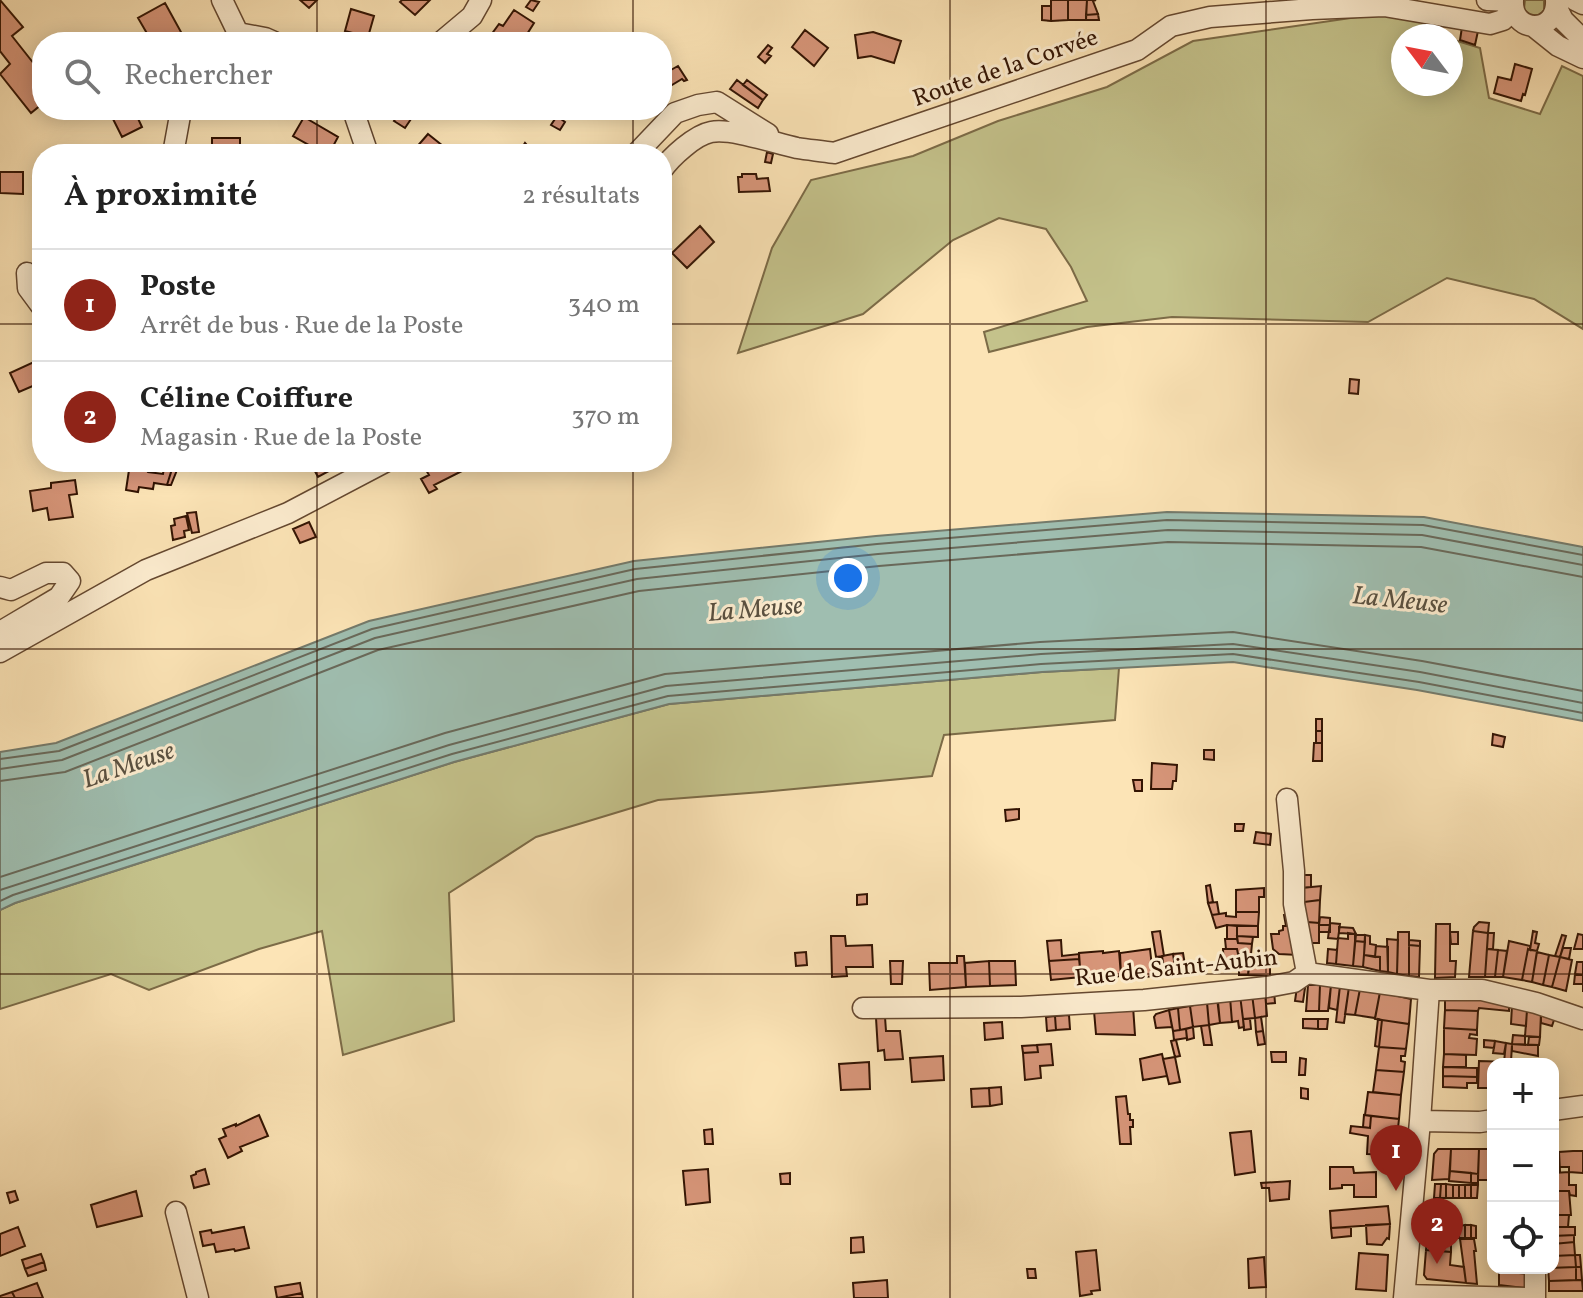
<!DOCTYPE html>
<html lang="fr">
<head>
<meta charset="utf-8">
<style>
  :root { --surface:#fff; --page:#f6f6f6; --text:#222; --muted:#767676; --line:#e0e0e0; --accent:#8f2418 }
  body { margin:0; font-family:Vollkorn,serif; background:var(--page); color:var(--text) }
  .controls { position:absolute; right:24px; bottom:24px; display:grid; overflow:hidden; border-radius:16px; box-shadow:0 4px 20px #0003 }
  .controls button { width:72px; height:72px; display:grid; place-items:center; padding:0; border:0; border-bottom:2px solid var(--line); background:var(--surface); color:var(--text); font:40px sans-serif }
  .compass { position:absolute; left:1391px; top:24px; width:72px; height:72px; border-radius:50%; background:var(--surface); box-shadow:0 4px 20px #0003; rotate:302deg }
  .you { position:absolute; left:848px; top:578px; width:28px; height:28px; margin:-20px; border:6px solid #fff; border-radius:50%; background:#1a73e8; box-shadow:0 0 0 12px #1a73e833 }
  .badge { display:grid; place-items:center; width:52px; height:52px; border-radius:50%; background:var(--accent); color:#fff; font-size:26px; font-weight:700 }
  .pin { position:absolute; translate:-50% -66px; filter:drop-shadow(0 2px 4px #0008) }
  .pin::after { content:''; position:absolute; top:42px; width:28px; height:24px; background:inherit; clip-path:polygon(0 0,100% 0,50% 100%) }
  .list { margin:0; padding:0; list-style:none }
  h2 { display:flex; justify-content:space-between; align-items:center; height:104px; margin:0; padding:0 32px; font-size:34px }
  h2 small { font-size:26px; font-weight:400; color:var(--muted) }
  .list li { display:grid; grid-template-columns:52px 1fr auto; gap:24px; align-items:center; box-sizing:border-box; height:112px; padding:0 32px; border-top:2px solid var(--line) }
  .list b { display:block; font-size:30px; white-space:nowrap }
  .list p { margin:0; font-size:26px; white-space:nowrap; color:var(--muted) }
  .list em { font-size:26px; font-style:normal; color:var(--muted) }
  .icon { flex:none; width:44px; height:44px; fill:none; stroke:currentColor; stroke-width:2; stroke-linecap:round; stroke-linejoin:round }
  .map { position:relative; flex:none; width:1583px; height:1298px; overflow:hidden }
  .search { position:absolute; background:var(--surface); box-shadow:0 4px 20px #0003; left:32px; top:32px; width:640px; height:88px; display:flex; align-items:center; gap:20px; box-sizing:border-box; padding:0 28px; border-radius:32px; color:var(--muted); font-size:30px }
  .panel { position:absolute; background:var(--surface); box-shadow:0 4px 20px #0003; left:32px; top:144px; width:640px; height:328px; border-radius:32px }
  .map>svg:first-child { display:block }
  .green { fill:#c4c28b; stroke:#7c6b47; stroke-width:2 }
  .water { fill:#9fbeb0; stroke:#747a6b; stroke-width:2 }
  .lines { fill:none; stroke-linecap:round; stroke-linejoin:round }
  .shore { stroke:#69695a; stroke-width:2 }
  .building { fill:#d8967a; stroke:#331403; stroke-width:2 }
  .minor-casing { stroke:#654830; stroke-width:23 }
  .minor { stroke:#fdedd0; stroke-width:20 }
  .grid { fill:none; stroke:#331403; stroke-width:2; stroke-opacity:0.55 }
  .labels { text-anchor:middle; stroke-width:6; stroke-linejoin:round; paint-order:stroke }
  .street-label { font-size:24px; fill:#331403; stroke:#fdedd0 }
  .water-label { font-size:26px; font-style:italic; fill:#595040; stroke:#fdedd0 }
</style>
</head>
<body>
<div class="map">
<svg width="1583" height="1298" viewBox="0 0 1583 1298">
  <rect width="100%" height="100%" fill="#fce4b6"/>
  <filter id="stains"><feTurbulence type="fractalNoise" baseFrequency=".0025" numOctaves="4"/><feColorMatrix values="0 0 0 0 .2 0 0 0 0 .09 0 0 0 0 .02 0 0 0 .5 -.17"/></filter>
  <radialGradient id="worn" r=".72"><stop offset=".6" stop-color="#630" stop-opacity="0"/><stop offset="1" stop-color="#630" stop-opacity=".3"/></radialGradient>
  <path class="green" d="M1525 0H1544V10L1540 15H1529L1524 9Z
    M1385 13 1436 23 1444 36H1403V84H1451V39L1480 48 1489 98 1540 114 1562 66 1583 76V329L1534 299 1447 278 1368 322 1172 317 1087 327 989 352 984 332 1087 301 1071 267 1046 229 999 218 953 240 863 314 738 353 772 248 811 180 913 156 998 121 1107 87 1193 41Z
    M1119 668 1115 720 944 735 932 776 762 792 658 800 536 837 449 893 454 1021 343 1055 322 931 259 949 149 990 111 974 0 1009V910L15 903 454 762 669 704 1042 672Z"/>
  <path class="water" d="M1167 512 1424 517 1583 547V721L1417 690 1233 662 1042 672 669 704 454 762 15 903 0 910V752L56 743 369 621 634 561 876 536Z"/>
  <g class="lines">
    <path class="shore" d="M0 759 59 751 372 629 635 569 877 544 1167 520 1423 525 1583 555
      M0 769 62 760 375 638 637 579 878 554 1168 530 1422 535 1583 565
      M0 781 65 772 378 650 639 591 879 566 1168 542 1421 547 1583 577
      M0 877 445 733 665 674 1040 642 1233 632 1422 661 1583 691
      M0 890 449 745 666 686 1041 654 1233 644 1420 672 1583 703
      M0 901 13 895 452 754 668 696 1041 664 1233 654 1419 682 1583 713"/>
  </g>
  <path class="building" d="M0 0 23 27 12 36 42 74V97L39 100 42 104 31 113 0 74 10 64 0 51Z
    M300 0H317L309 8Z
    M402 0H430L415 15 400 2Z
    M531 0 539 2 533 11 526 7Z
    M1051 0H1068V20L1051 21Z
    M1068 0H1087L1086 20H1068Z
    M1087 0H1096L1093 1 1098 14 1086 15Z
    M165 3 181 32 163 42H152L138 18Z
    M1042 6H1051V21L1042 20Z
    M351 9 374 16 368 37 345 31Z
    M514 10 534 23 522 42 515 37 511 42H498L499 40 491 35 499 24 503 26Z
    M1098 14 1099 20H1086V15Z
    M1462 27 1478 31 1475 45 1460 40Z
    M805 30 828 48 814 66 792 47Z
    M873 32 901 41 894 63 871 56 858 58 855 35Z
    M768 45 772 48 767 54 771 56 765 63 758 57Z
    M1515 64 1532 69 1525 95 1523 94 1521 101 1494 93 1498 77 1511 80Z
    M678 66 687 80 684 81 682 79 662 91V75Z
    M737 80 763 100 758 108 730 89Z
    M747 80 767 95 763 100 743 85Z
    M132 110H134L142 127 122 137 113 119Z
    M401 110H417L405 128 394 121Z
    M557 116 565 122 560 130 551 125Z
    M304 117 338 137 329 154H325L293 136Z
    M428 134 453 154H419L414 150Z
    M212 138H240V154H212Z
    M525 143 535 154H518Z
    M767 152 773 154 771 163 765 162Z
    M0 172H23V194L0 193Z
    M742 174H756L757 179 768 178 770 191 739 192 738 177H742Z
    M33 179H42V201H34Z
    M700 226 714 242 687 268 672 253Z
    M36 361 42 374V382L19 392 10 373Z
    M1350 379 1359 380 1358 394 1349 393Z
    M134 462H146L145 468 148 472 163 474 164 468 172 469 167 485 154 483 153 489 139 487 138 492 126 490 129 470H133Z
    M310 462H336L338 466 318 477Z
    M430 462H465L468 468 434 485 437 489 429 493 421 479 429 475 423 465Z
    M172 469 177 470 171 485H167Z
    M75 480 77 494 69 495 73 517 49 520 47 508 33 511 30 491 51 488V483Z
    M196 512 199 532 192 533 187 513Z
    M186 516 189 530 184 531 185 537 173 540 171 526 175 525 174 519Z
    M309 522 316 537 300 543 293 529Z
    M1316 719H1322V731H1316Z
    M1316 731H1322V743H1316Z
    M1493 734 1505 737 1503 747 1492 745Z
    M1314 743H1322V761H1313Z
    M1204 750H1214V760L1204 759Z
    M1152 763 1177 765 1176 781H1173L1172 789H1151Z
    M1133 780H1142V791H1135Z
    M1019 809V819L1006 821 1005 810Z
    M1235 824H1244L1243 831H1235Z
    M1256 832 1271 834 1270 845 1254 843Z
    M1299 875H1311V887L1299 888Z
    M1210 885 1213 902 1208 903 1206 886Z
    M1321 886 1320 900 1304 902 1302 888Z
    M1264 888V897H1259V912H1236V890Z
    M867 894V904L857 905V895Z
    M1320 900 1319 923 1307 922 1304 902Z
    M1217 902 1219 914 1212 915 1208 903Z
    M1236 912H1259L1258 926 1227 925 1216 928 1212 915 1226 913V916L1236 917Z
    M1287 914 1298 955 1279 954 1273 949 1271 934H1279V931L1283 930V926H1286L1284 915Z
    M1320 917 1330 918V925H1319Z
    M1307 922 1319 923V943H1306Z
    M1479 922 1489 923 1488 933 1473 931 1474 927Z
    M1330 923 1340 924 1338 939 1328 938Z
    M1436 924H1450V961H1456L1455 977 1435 978Z
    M1227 925 1237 926V939H1227Z
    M1319 925H1330V932H1319Z
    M1237 926H1258V937L1237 936Z
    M1339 927 1353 928 1356 934 1339 933Z
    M1160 931 1164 956 1156 957 1152 932Z
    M1473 931 1488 933 1485 977H1469Z
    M1533 931 1537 932 1535 943 1539 944 1537 951 1530 950Z
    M1398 932H1409V976L1397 974Z
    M1450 932H1458V944H1451Z
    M1348 933 1356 934 1353 966 1336 964 1338 938 1348 939Z
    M1488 933H1494L1493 949H1487Z
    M1578 934 1583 935V949H1574Z
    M1355 935H1365V942L1355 941Z
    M1365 935 1370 936V944L1376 945 1375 957 1364 955Z
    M1562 935 1566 936 1560 957 1555 956Z
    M831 936H845L846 946 872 945 873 967H846L847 976 832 977Z
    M1237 936 1253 937 1252 944 1238 943Z
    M1225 939H1237L1238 943 1252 944 1251 954H1238L1237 949H1226Z
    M1387 939 1398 940 1397 974 1388 972Z
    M1061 940 1062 956 1079 954V959L1049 961 1047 941Z
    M1409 940 1420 941V946L1409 945Z
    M1355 941 1365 942 1363 967 1353 966Z
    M1509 941 1530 946V950L1528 949 1522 980 1503 977Z
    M1409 945 1420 946 1419 977 1409 976Z
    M1376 946 1388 947V972L1380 971V957H1375Z
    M1563 948H1571L1569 959 1560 957Z
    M1150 949 1153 976 1140 978 1139 975 1121 976 1120 953Z
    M1223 949H1237L1238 954H1251L1250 962 1239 963V969L1224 971Z
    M1328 949 1337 950 1336 964 1327 963Z
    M1487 949 1498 950 1495 977H1485Z
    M1528 949 1537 951 1532 982 1522 980Z
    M1498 950 1507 951 1503 977H1495Z
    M1103 951V953L1119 951 1121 976 1081 982 1079 953Z
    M806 952 807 965 796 966 795 953Z
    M1537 952 1549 955 1543 985 1532 982Z
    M1183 953 1186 971 1176 973 1173 954Z
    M1173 954 1176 973 1165 975 1162 956Z
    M1364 955 1380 957V971L1363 967Z
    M1549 955 1560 957 1552 987 1543 985Z
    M957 956H964L966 987 930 990 929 963H957Z
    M1560 957 1572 960 1566 991 1552 987Z
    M1079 959 1081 977 1051 980 1049 961Z
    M890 961H903L902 984H891Z
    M989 961 990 986 966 987 965 963Z
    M989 961H1015L1016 985 990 986Z
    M1249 962 1248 975H1239V963Z
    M1250 962 1270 963V976L1248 975Z
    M1577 962H1583V975L1575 974Z
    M1575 974 1583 975V992V984H1574Z
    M1308 985H1320L1319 1011H1306Z
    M1320 985H1331L1328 1011H1319Z
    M1331 985 1340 986 1337 1010 1329 1008Z
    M1340 986 1349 987 1344 1023 1336 1022Z
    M1297 987 1305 988 1303 1002 1295 1001Z
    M1349 987 1360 989 1355 1015 1345 1014Z
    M1360 989 1380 992 1375 1018 1355 1015Z
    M1274 991 1275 1003 1266 1004 1265 992Z
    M1265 992 1267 1016 1255 1018 1252 994Z
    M1380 992 1411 999 1409 1024 1375 1019Z
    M1252 994 1255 1018 1243 1019 1240 995Z
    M1240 995 1244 1027 1239 1028 1238 1021 1232 1022 1230 997Z
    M1230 997 1232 1022 1220 1023 1217 998Z
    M1445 997 1489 998 1509 1004V1011L1479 1008 1478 1011 1445 1010Z
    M1207 1002 1209 1025 1193 1027 1190 1006 1194 1005V1004Z
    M1218 1002 1220 1023 1209 1025 1207 1003Z
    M1512 1005 1527 1009 1526 1026 1511 1024Z
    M1133 1006 1135 1035 1096 1034 1094 1011Z
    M1190 1006 1193 1027 1180 1030 1178 1008Z
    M1178 1008 1180 1030 1173 1031 1169 1010Z
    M1169 1010 1172 1027 1156 1028 1154 1017 1156 1014Z
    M1445 1010 1478 1011 1477 1030 1444 1028Z
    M1527 1011 1541 1013 1540 1037 1525 1036Z
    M1541 1013 1555 1017 1552 1026 1541 1023Z
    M1069 1015 1070 1029 1056 1030 1055 1016Z
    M1055 1016 1056 1030 1047 1031 1046 1017Z
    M885 1017 886 1031H900L903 1059 885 1060 884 1050 878 1051 876 1018Z
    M1261 1017 1263 1031 1256 1032 1255 1018Z
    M1243 1019H1250L1251 1029 1244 1030Z
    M1303 1019H1318V1029L1303 1028Z
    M1318 1019H1328L1327 1029H1318Z
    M1378 1019 1382 1020 1379 1047 1375 1046Z
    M1382 1020 1409 1024 1406 1049 1379 1047Z
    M1002 1022 1003 1038 985 1040 984 1023Z
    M1209 1025 1212 1045H1204L1201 1026Z
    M1193 1027 1194 1038 1187 1040 1186 1029Z
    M1444 1028 1477 1030V1035L1470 1034 1469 1038 1477 1039 1476 1055 1444 1054Z
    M1186 1029 1187 1038 1174 1040 1173 1031Z
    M1263 1031 1265 1044 1258 1045 1256 1032Z
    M1513 1035 1525 1036V1045L1512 1044Z
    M1529 1037H1540L1539 1045H1528Z
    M1176 1040 1180 1056 1175 1057 1171 1041Z
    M1484 1040 1495 1041 1494 1048 1484 1047Z
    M1495 1041 1506 1043 1504 1054 1493 1053Z
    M1506 1043 1512 1044 1511 1062H1504Z
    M1051 1044 1053 1065 1040 1066 1041 1078 1025 1080 1023 1053 1038 1052 1037 1045Z
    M1512 1044 1538 1045V1056L1512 1051Z
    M1037 1045 1038 1052 1023 1053 1022 1046Z
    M1379 1047 1406 1049 1405 1056H1401V1061L1405 1062 1404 1072 1376 1070Z
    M1271 1052H1286V1062H1272Z
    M1162 1054 1167 1076 1143 1080 1140 1059Z
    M1444 1054 1466 1055V1067H1443Z
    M943 1056 944 1080 912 1082 910 1058Z
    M1175 1057 1180 1082 1169 1084 1163 1059Z
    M1300 1058 1306 1059 1305 1075H1299Z
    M1479 1061 1511 1062V1064H1493V1088H1478Z
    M869 1062 870 1089 841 1090 839 1064Z
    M1443 1067 1477 1068V1077L1443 1076Z
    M1376 1070 1404 1072 1401 1095 1373 1092Z
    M1443 1076 1477 1077V1083H1467V1088L1443 1087Z
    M1001 1087 1002 1104 990 1106 989 1088Z
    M989 1088 990 1106 972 1107 971 1089Z
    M1301 1088 1308 1089V1099L1301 1098Z
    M1368 1092 1401 1095 1399 1119 1365 1115Z
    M1126 1096 1128 1114H1130V1120H1133V1127H1130L1131 1144H1120L1116 1097Z
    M259 1115 268 1136 240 1147 242 1151 228 1158 219 1139 226 1136 223 1129 236 1124V1126Z
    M1364 1115 1371 1116 1370 1128 1363 1127Z
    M1371 1116 1399 1119 1395 1155 1367 1154 1368 1136 1350 1133 1351 1126 1370 1128Z
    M712 1129 713 1144H705L704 1130Z
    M1251 1131 1255 1172 1235 1175 1230 1133Z
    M1438 1149H1451L1449 1179 1432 1180 1434 1154Z
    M1451 1149H1479L1478 1174 1450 1171Z
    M1479 1149H1493V1180H1478Z
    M1573 1151H1583V1173L1569 1172V1167H1559V1152Z
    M1553 1152H1559L1560 1172 1553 1173Z
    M1330 1167H1353L1354 1173 1376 1172V1197H1354V1185H1342V1188L1330 1189Z
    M205 1169 209 1184 194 1188 191 1176 196 1174V1172Z
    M708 1169 710 1202 686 1205 683 1171Z
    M1450 1171 1471 1173V1183L1449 1181Z
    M1569 1172V1185H1576V1196L1570 1195 1569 1191H1553V1173Z
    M790 1173V1184H781L780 1174Z
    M1471 1173 1478 1174V1183H1471Z
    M1290 1181 1289 1199 1270 1201 1269 1188H1262L1261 1183Z
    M1435 1184H1441L1440 1198H1434Z
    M1441 1184H1446V1198H1440Z
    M1446 1184 1453 1185V1198H1446Z
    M1453 1185H1459V1198H1453Z
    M1459 1185H1465V1198H1459Z
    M1465 1185H1471V1198H1465Z
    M1471 1185H1478L1477 1198H1471Z
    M15 1191 18 1200 10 1203 7 1193Z
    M136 1191 142 1216 97 1227 91 1205Z
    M1553 1191H1569L1571 1215H1553Z
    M1388 1206 1390 1224 1331 1228 1330 1211Z
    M1553 1215H1569L1568 1227H1553Z
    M1390 1224 1389 1239 1387 1238 1382 1245 1367 1244 1366 1225Z
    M1446 1225V1238L1440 1239V1226Z
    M1446 1225 1452 1226V1238H1446Z
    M1465 1225V1238H1459V1226Z
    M1465 1225H1471V1238H1465Z
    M1471 1225 1476 1226V1238H1471Z
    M1434 1226H1440V1239H1434Z
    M1452 1226H1459V1238H1452Z
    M18 1227 25 1246 0 1256V1234Z
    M244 1227 249 1248 235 1251 234 1249 216 1252 214 1244 203 1246 200 1232 211 1230 212 1233Z
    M1351 1227V1236L1332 1238 1331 1228Z
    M1553 1227H1575V1235L1553 1236Z
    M1574 1235V1242L1553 1244V1236Z
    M863 1237 864 1252 851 1253V1238Z
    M1451 1239V1252L1426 1250 1427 1240Z
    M1460 1239H1474L1476 1251H1474L1477 1284 1466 1283Z
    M1574 1242 1575 1255 1553 1256V1244Z
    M1096 1250 1100 1290 1091 1291 1092 1294 1080 1296 1076 1252Z
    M1426 1250 1451 1252 1450 1265 1464 1267 1466 1283 1427 1279 1424 1275Z
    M1359 1253 1388 1255 1386 1291 1356 1289Z
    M41 1254 44 1262 25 1269 22 1260Z
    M1575 1255 1576 1267 1548 1268H1553V1256Z
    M1575 1255H1580L1581 1267H1576Z
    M1264 1257 1266 1287 1249 1288 1248 1259Z
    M44 1262 46 1270 28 1276 25 1269Z
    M1576 1267H1581L1582 1280H1576Z
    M1576 1267V1280L1549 1281 1548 1268Z
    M1499 1268H1510V1272L1528 1274 1529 1283 1524 1288 1499 1285Z
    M1027 1269H1035L1036 1278H1028Z
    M887 1280 888 1298H854L853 1283Z
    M1582 1280 1583 1291H1549V1281Z
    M37 1283 43 1298H15L12 1292Z
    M300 1283 302 1293 277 1298 275 1287Z
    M12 1292 15 1298H0V1296Z
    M302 1293 303 1298H277Z"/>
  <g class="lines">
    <defs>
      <path id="minor" d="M222 0 238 33 265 38 274 42
        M1487 0 1513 1
        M1513 0C1511 34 1558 35 1556 0
        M1575 0 1583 4
        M1557 8 1563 20 1583 40
        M1533 26 1558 46 1583 58
        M441 42 472 16 481 0
        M353 110 368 154
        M173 154 181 110
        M636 154 675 113 698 105 717 102 768 134
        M662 170C671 157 695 135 711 132 732 128 774 143 797 148 809 150 822 151 834 153L1137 50 1171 26 1210 17 1312 9 1384 6 1490 24 1503 20 1513 9
        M27 273 28 288 42 307
        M0 587 11 590 46 573H63L70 581 59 597 0 632
        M0 652 146 570 288 513 385 462
        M1287 799 1294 871V904L1307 973
        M863 1008 1021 1007 1144 1000 1267 987 1294 982 1307 973 1429 990H1482L1536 1003 1583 1019
        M1553 1110 1583 1106
        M1420 1121 1480 1122 1493 1120
        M176 1212 198 1298
        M1535 1268V1298
        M1405 1295 1526 1298
        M1404 1298 1420 1121 1429 990"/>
    </defs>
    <use href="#minor" class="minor-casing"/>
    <use href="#minor" class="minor"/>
  </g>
  <path class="grid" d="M317 0V42M633 0V42M950 0V1298M1266 0V1298M317 110V154M633 110V154M0 324H42M662 324H1583M317 462V1298M633 462V1298M0 649H1583M0 974H1583"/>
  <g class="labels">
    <g class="street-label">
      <text transform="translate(1005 67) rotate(-19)" y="8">Route de la Corvée</text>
      <text transform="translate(1176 967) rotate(-6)" y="8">Rue de Saint-Aubin</text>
    </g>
    <g class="water-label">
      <text transform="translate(1400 599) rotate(6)" y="9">La Meuse</text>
      <text transform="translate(755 608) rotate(-5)" y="9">La Meuse</text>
      <text transform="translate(128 764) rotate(-19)" y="9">La Meuse</text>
    </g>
  </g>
  <rect width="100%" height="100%" filter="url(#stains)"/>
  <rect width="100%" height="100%" fill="url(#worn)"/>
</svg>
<div class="controls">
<button>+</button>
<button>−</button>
<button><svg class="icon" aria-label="locate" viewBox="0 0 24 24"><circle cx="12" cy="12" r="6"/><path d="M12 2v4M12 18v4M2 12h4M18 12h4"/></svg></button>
</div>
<svg class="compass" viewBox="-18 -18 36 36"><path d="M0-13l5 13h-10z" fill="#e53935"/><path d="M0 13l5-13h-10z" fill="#767676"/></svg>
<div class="you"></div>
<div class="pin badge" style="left:1396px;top:1191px">1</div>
<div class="pin badge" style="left:1437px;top:1264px">2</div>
<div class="search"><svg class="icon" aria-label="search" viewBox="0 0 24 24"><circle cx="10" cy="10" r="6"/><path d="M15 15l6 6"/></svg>Rechercher</div>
<section class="panel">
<h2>À proximité<small>2 résultats</small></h2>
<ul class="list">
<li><span class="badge">1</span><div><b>Poste</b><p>Arrêt de bus · Rue de la Poste</p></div><em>340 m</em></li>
<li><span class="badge">2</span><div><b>Céline Coiffure</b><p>Magasin · Rue de la Poste</p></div><em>370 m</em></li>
</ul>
</section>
</div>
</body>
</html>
